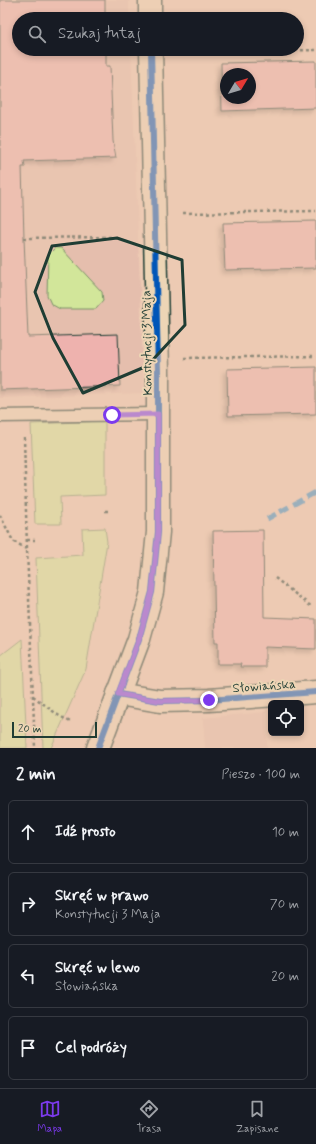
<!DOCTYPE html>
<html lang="pl">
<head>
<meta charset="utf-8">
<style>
  :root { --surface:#171b24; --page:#20242c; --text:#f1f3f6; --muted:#9ea1a6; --line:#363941; --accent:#7c3aed }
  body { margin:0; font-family:Mynerve,sans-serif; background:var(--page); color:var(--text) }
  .controls { position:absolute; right:12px; bottom:12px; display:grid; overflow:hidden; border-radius:6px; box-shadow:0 2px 6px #0003 }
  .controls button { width:36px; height:36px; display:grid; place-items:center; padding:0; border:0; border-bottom:1px solid var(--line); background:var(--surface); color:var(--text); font:20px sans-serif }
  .compass { position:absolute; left:220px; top:68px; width:36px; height:36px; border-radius:50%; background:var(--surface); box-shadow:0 2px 6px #0003; rotate:52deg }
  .scale { position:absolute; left:12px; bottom:10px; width:85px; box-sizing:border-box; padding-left:4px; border:2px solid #1f3d34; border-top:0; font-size:11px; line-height:14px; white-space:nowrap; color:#1f3d34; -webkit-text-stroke:3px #edd5b5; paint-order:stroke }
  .stop { position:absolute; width:12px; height:12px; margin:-9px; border:3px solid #7c3aed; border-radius:50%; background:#fff }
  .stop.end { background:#7c3aed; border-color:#fff; box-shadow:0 1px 4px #0008 }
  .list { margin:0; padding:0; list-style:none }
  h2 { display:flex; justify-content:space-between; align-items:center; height:52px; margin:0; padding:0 16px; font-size:17px }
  h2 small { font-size:13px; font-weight:400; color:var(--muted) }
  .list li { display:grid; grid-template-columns:26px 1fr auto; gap:12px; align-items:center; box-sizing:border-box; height:64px; margin:0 8px 8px; padding:0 8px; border:1px solid var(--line); border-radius:6px }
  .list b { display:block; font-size:15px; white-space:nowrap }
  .list p { margin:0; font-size:13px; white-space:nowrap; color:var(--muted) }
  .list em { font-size:13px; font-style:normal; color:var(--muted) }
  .icon { flex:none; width:22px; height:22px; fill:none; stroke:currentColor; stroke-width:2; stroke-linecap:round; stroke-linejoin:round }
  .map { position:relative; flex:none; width:316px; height:748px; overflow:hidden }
  .search { position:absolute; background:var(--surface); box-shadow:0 2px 6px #0003; left:12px; right:12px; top:12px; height:44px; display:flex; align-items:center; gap:10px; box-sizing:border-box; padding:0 14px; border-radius:22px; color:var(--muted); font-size:15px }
  .sheet { height:340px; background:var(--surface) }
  nav { display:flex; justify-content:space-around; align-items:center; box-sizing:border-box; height:56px; border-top:1px solid var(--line); background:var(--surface); font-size:11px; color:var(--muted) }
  nav a { display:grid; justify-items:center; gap:2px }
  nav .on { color:var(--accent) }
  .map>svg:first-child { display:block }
  .built { fill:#e5bead }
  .green { fill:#d2e69a; stroke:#789267 }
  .building { fill:#eeb2ae; stroke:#1f3d34; fill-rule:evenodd; filter:url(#shadow) }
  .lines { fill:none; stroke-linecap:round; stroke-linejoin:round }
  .lane-casing { stroke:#1f3d34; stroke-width:15 }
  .street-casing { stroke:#1f3d34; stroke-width:25 }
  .secondary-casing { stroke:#1f3d34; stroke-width:25 }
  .path { stroke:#1f3d34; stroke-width:2.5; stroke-dasharray:3 3; stroke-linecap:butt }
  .lane { stroke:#edd5b5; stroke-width:12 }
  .street { stroke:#edd5b5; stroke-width:22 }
  .secondary { stroke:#edd5b5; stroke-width:22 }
  .quiet { stroke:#378ec5; stroke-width:5; stroke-dasharray:10 5; stroke-linecap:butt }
  .cycleway-casing { stroke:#edd5b5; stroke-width:8 }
  .cycleway { stroke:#0057b8; stroke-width:6 }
  .route { stroke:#7c3aed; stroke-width:5 }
  .marked { fill:none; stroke:#1f3d34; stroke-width:3; stroke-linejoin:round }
  .labels { text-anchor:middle; stroke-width:4; stroke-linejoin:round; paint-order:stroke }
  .street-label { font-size:13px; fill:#1f3d34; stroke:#edd5b5 }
</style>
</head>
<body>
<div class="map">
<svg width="316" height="748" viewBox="0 0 316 748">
  <defs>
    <filter id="shadow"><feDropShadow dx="-3.5" dy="3.5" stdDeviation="2" flood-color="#0004"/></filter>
  </defs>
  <rect width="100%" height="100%" fill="#edcab3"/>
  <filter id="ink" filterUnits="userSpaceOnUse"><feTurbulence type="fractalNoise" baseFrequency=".025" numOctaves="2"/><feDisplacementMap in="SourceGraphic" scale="8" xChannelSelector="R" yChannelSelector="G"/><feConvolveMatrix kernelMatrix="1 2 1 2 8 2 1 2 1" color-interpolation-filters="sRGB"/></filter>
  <g filter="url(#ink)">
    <path class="built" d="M0 0H129V19H19V49H131L144 393 0 398Z
      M266 712 267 748H205L203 718Z"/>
    <path class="green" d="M55 248H61L102 292 103 301 96 309H60L51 304 47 295 48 255Z
      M105 421V495L60 497 61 524H35L31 424Z
      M105 528 107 542 86 669 51 748H43L36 558 83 555 82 529Z
      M22 639 27 748H0V656Z"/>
    <path class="building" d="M0 0H105V19H19V49H106V66H110L113 141 116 158 24 161 25 167H22L24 238 28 337 118 334 120 386 0 390Z
      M316 61V108L222 111 221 63ZM226 74H250V98H226Z
      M316 221V268L225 270 223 223Z
      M316 367V414L228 416 227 369Z
      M263 530 264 617 316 619V649L265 647V667H240L241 664H218V642H215L213 531Z"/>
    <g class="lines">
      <defs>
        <path id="lane" d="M0 416 158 414"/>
        <path id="street" d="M118 694 160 701 209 700 316 692"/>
        <path id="secondary" d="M150 0V19
          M98 748 139 639 152 592 158 532V372L151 49"/>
      </defs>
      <use href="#lane" class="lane-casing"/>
      <use href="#street" class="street-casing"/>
      <use href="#secondary" class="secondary-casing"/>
      <path class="path" d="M181 53 316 50
        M183 213 316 211
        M24 238 113 237
        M184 358 316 356
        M24 437 27 549 35 748
        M105 511H111
        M0 515 13 541 27 549
        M27 540H35
        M275 578 312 607
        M33 696 58 715 72 723"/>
      <use href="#lane" class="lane"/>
      <use href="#street" class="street"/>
      <use href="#secondary" class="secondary"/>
      <path class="quiet" d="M267 519 316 492"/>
      <defs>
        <path id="cycleway" d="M118 694 160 701 209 700 316 692
          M98 748 139 639 152 592 158 532V372L151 49"/>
      </defs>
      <use href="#cycleway" class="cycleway-casing"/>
      <use href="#cycleway" class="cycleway"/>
    </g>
  </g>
  <g class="lines" filter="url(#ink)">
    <path class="route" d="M112 415 158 414V532L152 592 139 639 118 694 160 701 209 700"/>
  </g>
  <path d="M0 0H316V748H0ZM117 238 182 260 185 325 147 366 83 393 53 338 35 292 52 246Z" fill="#edcab3" fill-opacity=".55" fill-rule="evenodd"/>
  <path class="marked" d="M117 238 182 260 185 325 147 366 83 393 53 338 35 292 52 246Z"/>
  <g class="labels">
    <g class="street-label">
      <text transform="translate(146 343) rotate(-91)" y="5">Konstytucji 3 Maja</text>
      <text transform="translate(264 685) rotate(-4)" y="5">Słowiańska</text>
    </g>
  </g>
</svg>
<div class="controls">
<button><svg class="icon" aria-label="locate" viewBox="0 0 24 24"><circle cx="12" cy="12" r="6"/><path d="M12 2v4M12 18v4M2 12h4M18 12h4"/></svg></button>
</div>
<svg class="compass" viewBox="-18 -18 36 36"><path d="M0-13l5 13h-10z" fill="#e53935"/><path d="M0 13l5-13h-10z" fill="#9ea1a6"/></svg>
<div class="scale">20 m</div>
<div class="stop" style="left:112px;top:415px"></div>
<div class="stop end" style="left:209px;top:700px"></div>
<div class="search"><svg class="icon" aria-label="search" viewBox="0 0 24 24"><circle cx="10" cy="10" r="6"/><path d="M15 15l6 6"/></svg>Szukaj tutaj</div>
</div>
<section class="sheet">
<h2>2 min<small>Pieszo · 100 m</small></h2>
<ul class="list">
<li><svg class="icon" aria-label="ahead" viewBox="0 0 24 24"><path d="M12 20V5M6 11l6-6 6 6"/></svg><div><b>Idź prosto</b></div><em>10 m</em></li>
<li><svg class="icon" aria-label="right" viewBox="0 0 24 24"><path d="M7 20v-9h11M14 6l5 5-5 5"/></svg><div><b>Skręć w prawo</b><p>Konstytucji 3 Maja</p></div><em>70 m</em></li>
<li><svg class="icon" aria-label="left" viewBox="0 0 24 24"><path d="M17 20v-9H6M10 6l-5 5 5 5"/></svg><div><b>Skręć w lewo</b><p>Słowiańska</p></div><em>20 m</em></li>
<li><svg class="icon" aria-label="arrive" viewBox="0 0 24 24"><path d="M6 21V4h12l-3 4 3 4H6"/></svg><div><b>Cel podróży</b></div></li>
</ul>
</section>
<nav>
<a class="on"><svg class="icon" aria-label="map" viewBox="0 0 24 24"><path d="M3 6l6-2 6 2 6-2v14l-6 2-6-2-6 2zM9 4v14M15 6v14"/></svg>Mapa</a>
<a><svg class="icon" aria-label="directions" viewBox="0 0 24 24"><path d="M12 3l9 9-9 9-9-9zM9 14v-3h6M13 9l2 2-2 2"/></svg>Trasa</a>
<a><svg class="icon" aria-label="saved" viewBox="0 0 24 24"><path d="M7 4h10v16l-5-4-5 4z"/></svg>Zapisane</a>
</nav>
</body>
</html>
